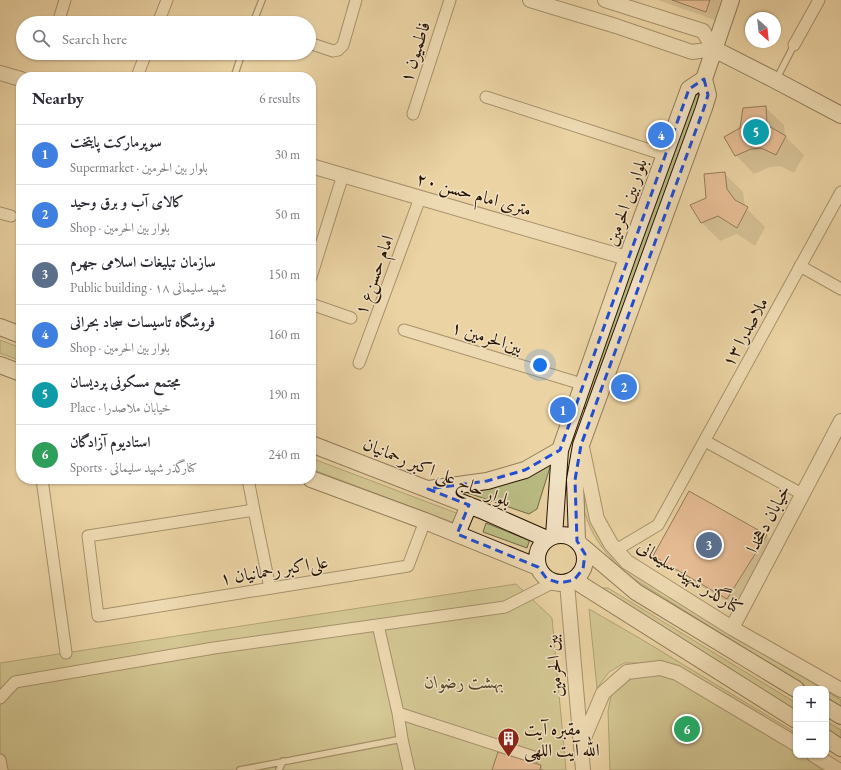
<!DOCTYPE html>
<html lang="en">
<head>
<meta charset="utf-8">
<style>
  :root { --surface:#fff; --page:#f7f7f7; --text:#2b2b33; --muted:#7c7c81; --line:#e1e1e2; --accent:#7c3aed }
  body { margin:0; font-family:"EB Garamond",Amiri,serif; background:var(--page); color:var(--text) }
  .controls { position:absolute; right:12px; bottom:12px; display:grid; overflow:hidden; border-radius:8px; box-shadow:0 1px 3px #0004 }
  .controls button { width:36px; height:36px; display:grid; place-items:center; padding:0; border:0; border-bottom:1px solid var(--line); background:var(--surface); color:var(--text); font:20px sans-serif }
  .compass { position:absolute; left:745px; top:12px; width:36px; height:36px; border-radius:50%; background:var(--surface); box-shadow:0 1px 3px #0004; rotate:153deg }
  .you { position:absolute; left:540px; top:365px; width:14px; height:14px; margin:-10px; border:3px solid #fff; border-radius:50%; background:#1a73e8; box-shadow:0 0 0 6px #1a73e833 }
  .badge { display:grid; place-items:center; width:26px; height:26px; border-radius:50%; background:var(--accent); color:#fff; font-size:13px; font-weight:700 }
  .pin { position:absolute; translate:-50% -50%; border:2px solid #fff; box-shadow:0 1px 4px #0006 }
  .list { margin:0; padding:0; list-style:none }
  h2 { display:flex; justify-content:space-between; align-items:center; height:52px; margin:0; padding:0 16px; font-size:17px }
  h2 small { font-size:13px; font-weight:400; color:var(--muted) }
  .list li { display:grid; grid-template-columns:26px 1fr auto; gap:12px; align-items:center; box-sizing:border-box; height:60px; padding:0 16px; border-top:1px solid var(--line) }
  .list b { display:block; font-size:15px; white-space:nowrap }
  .list p { margin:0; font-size:13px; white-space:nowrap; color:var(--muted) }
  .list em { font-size:13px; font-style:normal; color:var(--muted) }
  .icon { flex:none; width:22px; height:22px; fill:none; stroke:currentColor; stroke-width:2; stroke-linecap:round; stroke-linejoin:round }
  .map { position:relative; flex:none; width:841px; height:770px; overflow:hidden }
  .search { position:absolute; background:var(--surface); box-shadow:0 1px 3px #0004; left:16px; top:16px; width:300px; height:44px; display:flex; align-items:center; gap:10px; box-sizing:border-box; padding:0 14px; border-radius:22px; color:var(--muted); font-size:15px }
  .panel { position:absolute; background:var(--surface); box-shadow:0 1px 3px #0004; left:16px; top:72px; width:300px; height:412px; border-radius:16px }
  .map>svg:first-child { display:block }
  .green { fill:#babc84; stroke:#706842 }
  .shadow { fill:#0003 }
  .building { fill:#e3a384; stroke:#251301 }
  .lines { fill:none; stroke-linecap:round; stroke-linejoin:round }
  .service-casing { stroke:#56432a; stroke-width:8 }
  .minor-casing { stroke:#56432a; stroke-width:13 }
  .tertiary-casing { stroke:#56432a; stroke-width:16 }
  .secondary-casing { stroke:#251301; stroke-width:18 }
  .service { stroke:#f2e2c4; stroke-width:5.5 }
  .minor { stroke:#f2e2c4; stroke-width:11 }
  .tertiary { stroke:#f2e2c4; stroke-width:14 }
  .secondary { stroke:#f2e2c4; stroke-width:16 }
  .marked { fill:none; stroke:#1d4ed8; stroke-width:3; stroke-dasharray:8 5; stroke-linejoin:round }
  .labels { text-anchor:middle; stroke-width:3; stroke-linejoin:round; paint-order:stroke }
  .street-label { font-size:18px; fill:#251301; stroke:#f2e2c4 }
  .park-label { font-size:18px; font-style:italic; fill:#524628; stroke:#f2e2c4 }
  .poi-label { font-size:18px; fill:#251301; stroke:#f2e2c4; text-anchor:start }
</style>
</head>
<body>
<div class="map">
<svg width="841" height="770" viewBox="0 0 841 770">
  <rect width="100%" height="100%" fill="#ebd3a4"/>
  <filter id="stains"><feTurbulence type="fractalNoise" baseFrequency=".005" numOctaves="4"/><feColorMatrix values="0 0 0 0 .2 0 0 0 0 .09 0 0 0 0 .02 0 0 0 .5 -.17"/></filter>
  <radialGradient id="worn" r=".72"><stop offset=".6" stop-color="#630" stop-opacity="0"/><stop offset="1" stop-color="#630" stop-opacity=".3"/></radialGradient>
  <path class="green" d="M698 94 701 98 592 401 584 409V398L694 96Z
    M0 340 21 348V361L0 353Z
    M311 458 459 514 452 522 311 469Z
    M551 464 537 509 529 514 462 491Z
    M579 473 609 548 718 625 823 689H810L626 574C610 558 594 541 587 519 581 505 581 488 579 473Z
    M486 523 521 537 530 539 527 548 483 532Z
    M516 584 552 618 566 770H0V663Z
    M601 588H608L796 703V713L600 591Z
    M589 609 641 639 796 733V739L659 663H624L609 672 597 688Z
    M645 674 676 676 796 748V755H808L833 770H610L608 711 612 692 631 679Z
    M826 691 841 700V708L826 699Z
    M826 721 841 730V741L826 732Z"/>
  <path class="shadow" d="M658 0H721L715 20Z
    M765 107 784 125 785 136 804 155 794 173 780 166 770 167 754 174 736 155 741 128Z
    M724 173 743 192 745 207 765 227 755 246 737 234 720 241 702 223 691 205 707 198Z
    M766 535 775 544 736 607 663 564 654 556Z
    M541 766 544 770H493Z"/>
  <path class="building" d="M672 0H710L706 12Z
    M766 106 767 125 786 136 776 155 761 148 751 149 735 156 724 137 740 128 743 108Z
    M725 172 727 189 735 200 748 207 737 228 718 216 701 223 690 205 706 198 704 174Z
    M689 491 767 535 727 599 653 556Z
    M498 752 541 765 540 770H492Z"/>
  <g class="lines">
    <defs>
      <path id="service" d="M253 23 262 0
        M234 77 242 53
        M776 80 794 45
        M240 770 402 739
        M279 770 283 761"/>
      <path id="minor" d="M58 23 65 0
        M158 23 167 0
        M315 45 333 51 338 50 343 45 356 0
        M794 45 819 0
        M138 74 146 53
        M486 97 665 155
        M413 114 450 0
        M0 213 11 216
        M800 266 841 289
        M311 277 343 175
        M311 304 351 318
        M404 330 582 384
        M359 363 420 198
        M705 441 802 494
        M42 479 66 653
        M248 479 254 510 270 588
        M254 510 88 536 98 616 408 566 425 521
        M616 550 658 525 679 487 841 192
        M378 625 398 713 402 739 409 770
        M0 698 15 682 214 648 505 607 554 582
        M398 713 534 757
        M0 760 2 770"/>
      <path id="tertiary" d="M530 0 616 26 692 52 714 49 703 31 605 0
        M0 73 21 79
        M311 166 627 258
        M582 447 597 519 611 544 627 562 732 628 841 690
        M567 583 583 770
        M732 628 841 421
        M581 745 603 693 627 672 660 668 677 673 796 744
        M814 755 838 770"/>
      <path id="secondary" d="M714 49 775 80 841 115
        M704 79 731 0
        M0 327 21 335
        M0 365 21 373
        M311 444 481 510 547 539
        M311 479 425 521 538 567
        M429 489 487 481 525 470 560 450
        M457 534 469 505
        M537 559a24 24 0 1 1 48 0a24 24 0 1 1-48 0Z
        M554 536 560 450 627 258 689 89 704 79
        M577 541 575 480 581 445 704 108 708 95 704 79
        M583 547 636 592 796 689
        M574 580 796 720
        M826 707 841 716
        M826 738 841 748"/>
    </defs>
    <use href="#service" class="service-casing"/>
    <use href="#minor" class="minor-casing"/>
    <use href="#tertiary" class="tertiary-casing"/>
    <use href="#secondary" class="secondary-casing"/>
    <use href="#service" class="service"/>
    <use href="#minor" class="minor"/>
    <use href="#tertiary" class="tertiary"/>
    <use href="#secondary" class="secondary"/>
  </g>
  <path d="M0 0H841V770H0ZM704 79 708 95 704 108 581 445 575 480 577 541 585 554 583 569 574 580 560 583 547 579 538 567 457 534 469 505 428 489 487 481 525 470 560 450 689 89Z" fill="#ebd3a4" fill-opacity=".55" fill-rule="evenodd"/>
  <path class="marked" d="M704 79 708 95 704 108 581 445 575 480 577 541 585 554 583 569 574 580 560 583 547 579 538 567 457 534 469 505 428 489 487 481 525 470 560 450 689 89Z"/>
  <defs>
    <symbol id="building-pin" viewBox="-11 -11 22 30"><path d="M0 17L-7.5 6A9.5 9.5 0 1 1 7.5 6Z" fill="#8f2418" stroke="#f2e2c4"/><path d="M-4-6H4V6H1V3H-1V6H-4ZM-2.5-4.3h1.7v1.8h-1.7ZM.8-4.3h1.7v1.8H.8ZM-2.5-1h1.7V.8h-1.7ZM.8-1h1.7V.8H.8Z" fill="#fff"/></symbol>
  </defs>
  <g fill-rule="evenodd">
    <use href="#building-pin" x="496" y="726" width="25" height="34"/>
  </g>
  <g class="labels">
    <g class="street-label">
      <text transform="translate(415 52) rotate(-72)" y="6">فاطمیون ۱</text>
      <text transform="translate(474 194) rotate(16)" y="6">۲۰ متری امام حسن</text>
      <text transform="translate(626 202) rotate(-70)" y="6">بلوار بین الحرمین</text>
      <text transform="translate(374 275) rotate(-70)" y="6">امام حسن‌ع ۱</text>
      <text transform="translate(745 332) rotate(-61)" y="6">ملاصدرا ۱۳</text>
      <text transform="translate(487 337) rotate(17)" y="6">بین‌الحرمین ۱</text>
      <text transform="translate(437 472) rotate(22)" y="6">بلوار حاج علی اکبر رحمانیان</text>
      <text transform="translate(768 519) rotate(-62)" y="6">خیابان دهخدا</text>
      <text transform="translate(274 570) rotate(-9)" y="6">علی‌اکبر رحمانیان ۱</text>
      <text transform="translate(690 577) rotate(33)" y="6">کنارگذر شهید سلیمانی</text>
      <text transform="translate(554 666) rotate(-95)" y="6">بین الحرمین</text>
    </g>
    <g class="park-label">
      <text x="464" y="688">بهشت رضوان</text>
    </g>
    <g class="poi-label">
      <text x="524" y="735">مقبره آیت<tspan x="524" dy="21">الله آیت اللهی</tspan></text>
    </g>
  </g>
  <rect width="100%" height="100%" filter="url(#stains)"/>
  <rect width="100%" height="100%" fill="url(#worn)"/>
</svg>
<div class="controls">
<button>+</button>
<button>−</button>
</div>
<svg class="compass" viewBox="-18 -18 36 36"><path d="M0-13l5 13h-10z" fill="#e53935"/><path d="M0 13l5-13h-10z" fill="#7c7c81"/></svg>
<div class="you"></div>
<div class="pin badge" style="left:563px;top:410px;background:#3f7fe0">1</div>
<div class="pin badge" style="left:624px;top:387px;background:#3f7fe0">2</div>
<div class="pin badge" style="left:709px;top:545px;background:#5c6f8a">3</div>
<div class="pin badge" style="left:661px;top:135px;background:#3f7fe0">4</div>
<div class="pin badge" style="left:756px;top:132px;background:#0f9aa8">5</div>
<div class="pin badge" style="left:687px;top:729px;background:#2e9e5b">6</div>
<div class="search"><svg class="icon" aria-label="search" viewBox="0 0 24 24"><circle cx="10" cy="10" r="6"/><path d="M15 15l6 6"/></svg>Search here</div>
<section class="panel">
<h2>Nearby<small>6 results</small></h2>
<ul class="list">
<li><span class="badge" style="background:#3f7fe0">1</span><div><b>سوپرمارکت پایتخت</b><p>Supermarket · بلوار بین الحرمین</p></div><em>30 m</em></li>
<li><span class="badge" style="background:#3f7fe0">2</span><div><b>کالای آب و برق وحید</b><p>Shop · بلوار بین الحرمین</p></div><em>50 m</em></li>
<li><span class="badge" style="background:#5c6f8a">3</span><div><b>سازمان تبلیغات اسلامی جهرم</b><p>Public building · شهید سلیمانی ۱۸</p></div><em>150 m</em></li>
<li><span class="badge" style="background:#3f7fe0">4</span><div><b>فروشگاه تاسیسات سجاد بحرانی</b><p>Shop · بلوار بین الحرمین</p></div><em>160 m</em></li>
<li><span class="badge" style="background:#0f9aa8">5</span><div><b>مجتمع مسکونی پردیسان</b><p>Place · خیابان ملاصدرا</p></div><em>190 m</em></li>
<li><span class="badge" style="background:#2e9e5b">6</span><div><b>استادیوم آزادگان</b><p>Sports · کنارگذر شهید سلیمانی</p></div><em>240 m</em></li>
</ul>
</section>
</div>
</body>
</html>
